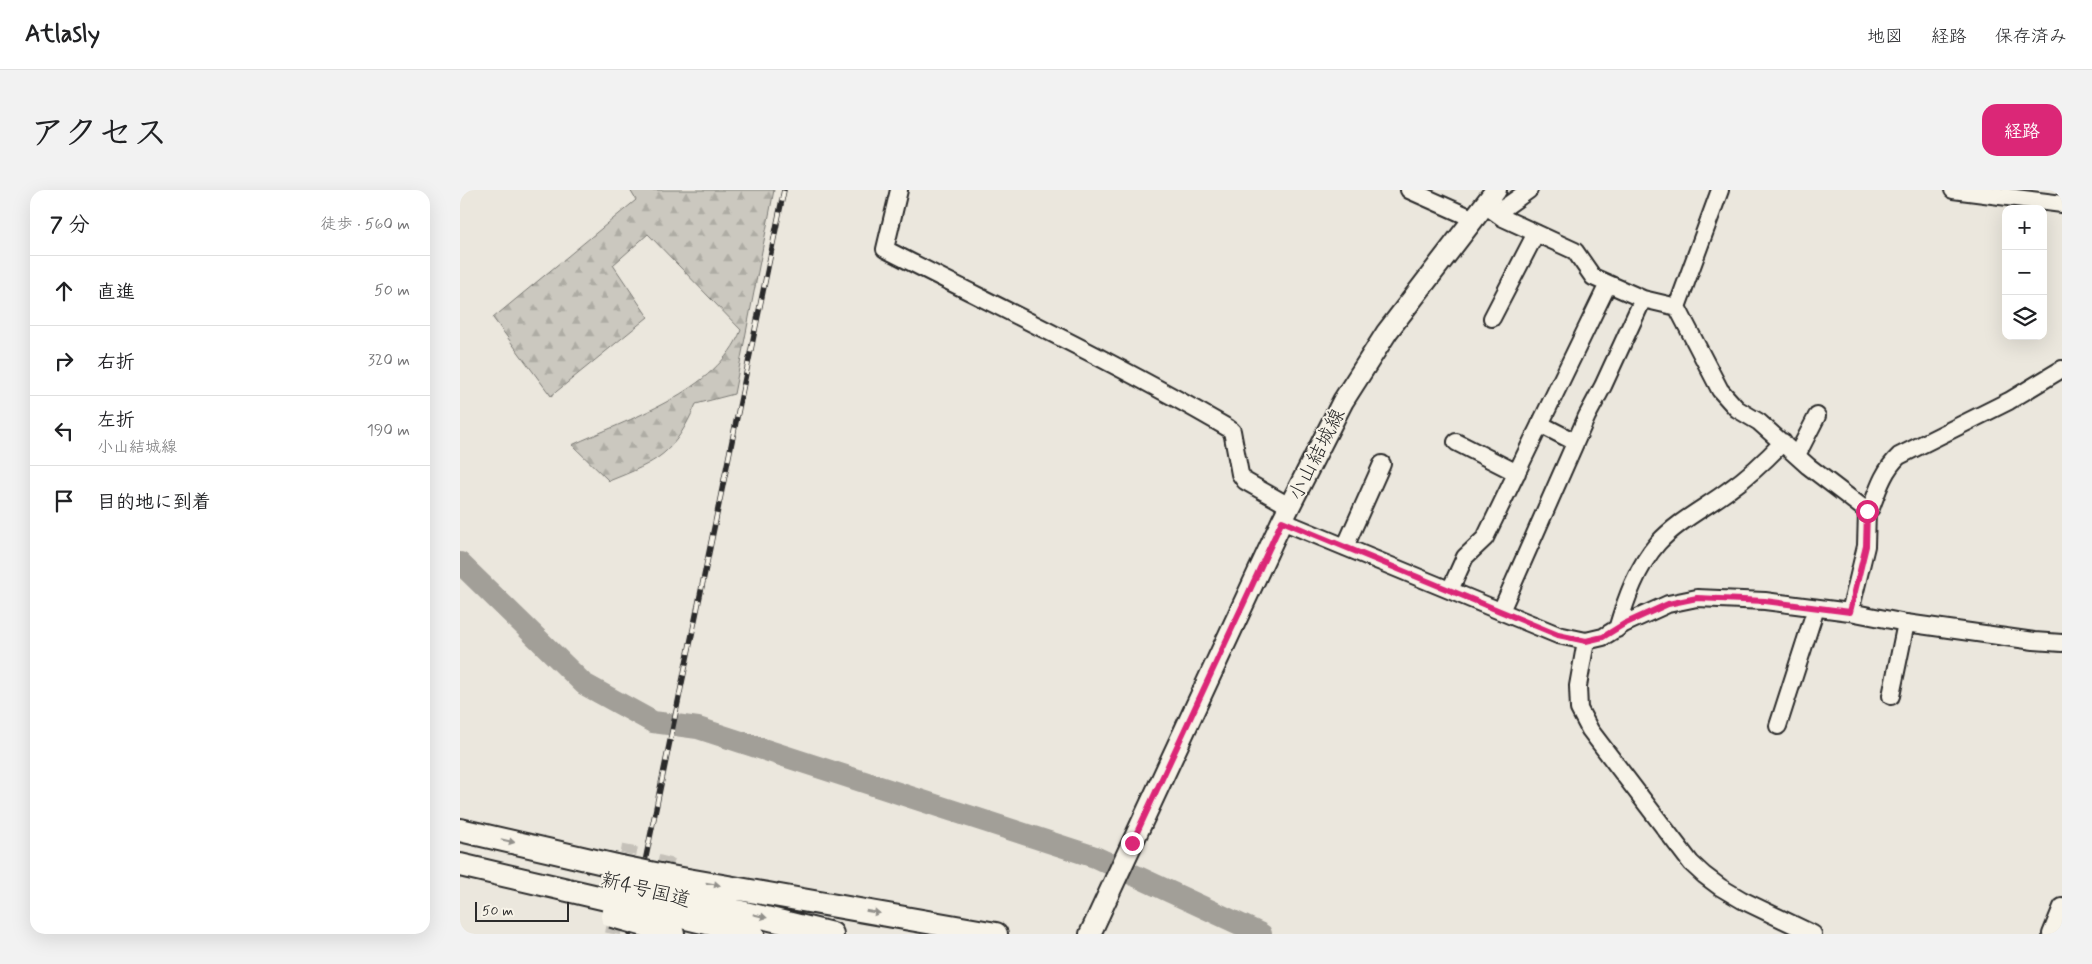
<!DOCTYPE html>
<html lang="ja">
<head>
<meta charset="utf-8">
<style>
  :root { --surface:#fff; --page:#f2f2f2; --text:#202124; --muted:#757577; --line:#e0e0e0; --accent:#db2777 }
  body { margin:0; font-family:Mynerve,"Klee One",sans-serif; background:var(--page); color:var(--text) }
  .controls { position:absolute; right:15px; top:15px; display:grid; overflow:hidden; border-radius:10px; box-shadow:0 5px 20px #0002 }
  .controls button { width:45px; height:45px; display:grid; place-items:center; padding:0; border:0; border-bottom:1px solid var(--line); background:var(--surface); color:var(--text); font:25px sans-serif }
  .scale { position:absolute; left:15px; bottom:12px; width:94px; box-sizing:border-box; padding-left:5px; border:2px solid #2b2b2b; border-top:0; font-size:14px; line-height:18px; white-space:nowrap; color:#2b2b2b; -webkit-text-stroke:4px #f7f3e8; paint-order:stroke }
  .stop { position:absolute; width:15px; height:15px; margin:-11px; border:4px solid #db2777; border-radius:50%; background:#fff }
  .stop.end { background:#db2777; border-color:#fff; box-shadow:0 1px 5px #0008 }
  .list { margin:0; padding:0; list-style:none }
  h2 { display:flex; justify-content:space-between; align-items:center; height:65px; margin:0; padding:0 20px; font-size:21px }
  h2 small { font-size:16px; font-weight:400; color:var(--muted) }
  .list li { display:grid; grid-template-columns:32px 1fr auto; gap:15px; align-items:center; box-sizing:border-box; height:70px; padding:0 20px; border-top:1px solid var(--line) }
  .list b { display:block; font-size:19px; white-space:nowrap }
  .list p { margin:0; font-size:16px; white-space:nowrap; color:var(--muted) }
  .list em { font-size:16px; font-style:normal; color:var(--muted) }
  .icon { flex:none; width:28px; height:28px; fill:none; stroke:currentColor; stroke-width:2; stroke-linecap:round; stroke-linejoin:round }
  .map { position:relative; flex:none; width:1602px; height:744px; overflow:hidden; border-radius:15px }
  header { display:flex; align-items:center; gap:30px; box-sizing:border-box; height:70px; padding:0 25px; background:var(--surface); border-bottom:1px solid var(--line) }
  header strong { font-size:24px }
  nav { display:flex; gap:28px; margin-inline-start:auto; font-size:18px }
  .intro { display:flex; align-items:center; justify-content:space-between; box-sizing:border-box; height:120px; padding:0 30px }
  h1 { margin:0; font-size:35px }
  .button { padding:12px 22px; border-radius:15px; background:var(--accent); color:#fff; font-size:18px; font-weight:700 }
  main { display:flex; gap:30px; padding:0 30px }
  aside { flex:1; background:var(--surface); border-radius:15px; box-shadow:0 5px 20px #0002 }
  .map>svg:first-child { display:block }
  .forest { fill:url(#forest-firs); stroke:#7b7a75 }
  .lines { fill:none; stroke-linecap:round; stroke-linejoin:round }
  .river { stroke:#a29f98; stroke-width:22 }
  .minor-tunnel { stroke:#c5c1b9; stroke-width:16; stroke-dasharray:16 8; stroke-linecap:butt }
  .minor-casing { stroke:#2b2b2b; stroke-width:20 }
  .major-casing { stroke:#2b2b2b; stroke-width:24 }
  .highway-casing { stroke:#2b2b2b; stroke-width:26 }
  .minor { stroke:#f7f3e8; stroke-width:16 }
  .major { stroke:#f7f3e8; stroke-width:20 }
  .highway { stroke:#f7f3e8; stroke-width:22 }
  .rail-casing { stroke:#2b2b2b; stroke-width:5.5 }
  .rail { stroke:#f7f3e8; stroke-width:4; stroke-dasharray:11; stroke-linecap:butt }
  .highway-bridge-casing { stroke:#2b2b2b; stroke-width:26; stroke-linecap:butt }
  .highway-bridge { stroke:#f7f3e8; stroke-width:22 }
  .oneway { fill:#918f8a }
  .route { stroke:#db2777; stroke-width:6 }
  .labels { text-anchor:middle; stroke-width:4; stroke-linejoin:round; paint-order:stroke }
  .street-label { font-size:20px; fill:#2b2b2b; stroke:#f7f3e8 }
</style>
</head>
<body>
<header>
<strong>Atlasly</strong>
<nav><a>地図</a><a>経路</a><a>保存済み</a></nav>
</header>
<div class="intro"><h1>アクセス</h1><a class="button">経路</a></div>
<main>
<aside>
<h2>7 分<small>徒歩 · 560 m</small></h2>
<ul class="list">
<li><svg class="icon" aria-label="ahead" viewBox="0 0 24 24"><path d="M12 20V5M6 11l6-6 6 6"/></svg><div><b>直進</b></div><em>50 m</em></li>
<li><svg class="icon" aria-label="right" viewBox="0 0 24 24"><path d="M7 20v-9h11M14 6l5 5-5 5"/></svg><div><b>右折</b></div><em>320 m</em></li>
<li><svg class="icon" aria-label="left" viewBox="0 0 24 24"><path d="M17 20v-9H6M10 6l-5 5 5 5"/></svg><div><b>左折</b><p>小山結城線</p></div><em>190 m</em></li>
<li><svg class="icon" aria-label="arrive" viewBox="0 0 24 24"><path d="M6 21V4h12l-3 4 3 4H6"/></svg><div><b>目的地に到着</b></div></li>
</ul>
</aside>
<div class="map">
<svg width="1602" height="744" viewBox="0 0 1602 744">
  <defs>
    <pattern id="forest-firs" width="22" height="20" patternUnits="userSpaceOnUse" patternTransform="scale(1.25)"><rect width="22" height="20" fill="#cbc8bf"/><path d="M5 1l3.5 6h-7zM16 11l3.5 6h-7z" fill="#aeaca4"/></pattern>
  </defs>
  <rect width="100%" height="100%" fill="#ebe7dd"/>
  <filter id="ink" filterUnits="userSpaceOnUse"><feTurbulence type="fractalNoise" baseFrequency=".02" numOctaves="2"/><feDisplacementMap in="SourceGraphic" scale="10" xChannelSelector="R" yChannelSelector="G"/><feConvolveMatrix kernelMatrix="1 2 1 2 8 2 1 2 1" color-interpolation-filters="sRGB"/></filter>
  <g filter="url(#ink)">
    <path class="forest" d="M170 0H314L274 204 236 214C214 264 199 271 149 291L112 255C166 230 258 201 281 140L188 44 153 75 188 127 91 206 33 128 176 10Z"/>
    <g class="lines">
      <path class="river" d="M0 373 124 494 193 532 238 538 635 667 801 744"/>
      <path class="minor-tunnel" d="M164 688 170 656
        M200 696 207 667
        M153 744 158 717"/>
      <defs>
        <path id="minor" d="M439 0 425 59C540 118 657 173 768 238L772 241 780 284 785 291 829 316
          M949 0 1014 29
          M1260 0 1217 117 1260 200 1277 219 1299 232 1348 276 1407 321
          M1493 0 1602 14
          M1025 15 1043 28 1115 61 1133 87 1183 109 1217 117
          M1037 23 1069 0
          M1032 128 1076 43
          M1080 234 1115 252
          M996 252 1057 283
          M1337 265 1357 226
          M822 331 1098 445 1126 451 1143 447 1164 434 1208 414 1237 408 1305 411 1390 422 1446 433 1574 451 1602 453
          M885 357 922 274
          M990 400 1005 367 1025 348 1148 94
          M1041 421 1127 226 1143 196 1183 109
          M1390 422 1406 356 1407 321 1411 318C1418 299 1424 280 1439 266L1549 211 1602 179
          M1157 439C1166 409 1177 377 1198 353 1218 331 1245 318 1269 300 1289 286 1306 270 1323 252
          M1126 451 1118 496 1119 519 1130 540 1231 673 1244 685 1260 697 1282 710 1353 744
          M1431 506 1446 433
          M1318 536 1356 418
          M1591 744 1602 717"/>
        <path id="major" d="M630 744 822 331 883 211 927 142 1036 0"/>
        <path id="highway" d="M0 640 161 677
          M0 675 155 711
          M205 686 536 744
          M202 703 372 744
          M197 721 293 744
          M195 738 213 744"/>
      </defs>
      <use href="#minor" class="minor-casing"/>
      <use href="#major" class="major-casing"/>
      <use href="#highway" class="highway-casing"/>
      <use href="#minor" class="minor"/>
      <use href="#major" class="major"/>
      <use href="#highway" class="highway"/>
      <defs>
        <path id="rail" d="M170 744 324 0"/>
      </defs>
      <use href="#rail" class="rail-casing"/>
      <use href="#rail" class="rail"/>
      <defs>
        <path id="highway-bridge" d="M161 677 205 686
          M159 692 202 703
          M155 711 197 721
          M152 726 195 738"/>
      </defs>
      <use href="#highway-bridge" class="highway-bridge-casing"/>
      <use href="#highway-bridge" class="highway-bridge"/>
    </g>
    <defs><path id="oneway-solid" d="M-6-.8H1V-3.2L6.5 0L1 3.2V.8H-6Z" transform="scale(1.25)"/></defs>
    <g class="oneway">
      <use href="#oneway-solid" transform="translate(48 651) rotate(13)"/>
      <use href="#oneway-solid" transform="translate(253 694) rotate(10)"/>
      <use href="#oneway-solid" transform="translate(413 722) rotate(10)"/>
      <use href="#oneway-solid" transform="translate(300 726) rotate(14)"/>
    </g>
  </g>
  <g class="lines" filter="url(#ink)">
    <path class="route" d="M672 653 822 331 1098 445 1126 451 1143 447 1164 434 1208 414 1237 408 1305 411 1390 422 1406 356 1407 321"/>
  </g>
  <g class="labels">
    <g class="street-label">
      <text transform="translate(856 264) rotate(-63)" y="7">小山結城線</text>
      <text transform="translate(186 699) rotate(14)" y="7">新4号国道</text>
    </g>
  </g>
</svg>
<div class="controls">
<button>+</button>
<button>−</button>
<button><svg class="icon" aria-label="layers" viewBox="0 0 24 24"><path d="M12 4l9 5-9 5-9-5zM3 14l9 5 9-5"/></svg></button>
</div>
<div class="scale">50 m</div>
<div class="stop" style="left:1407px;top:321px"></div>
<div class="stop end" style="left:672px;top:653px"></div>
</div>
</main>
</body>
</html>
